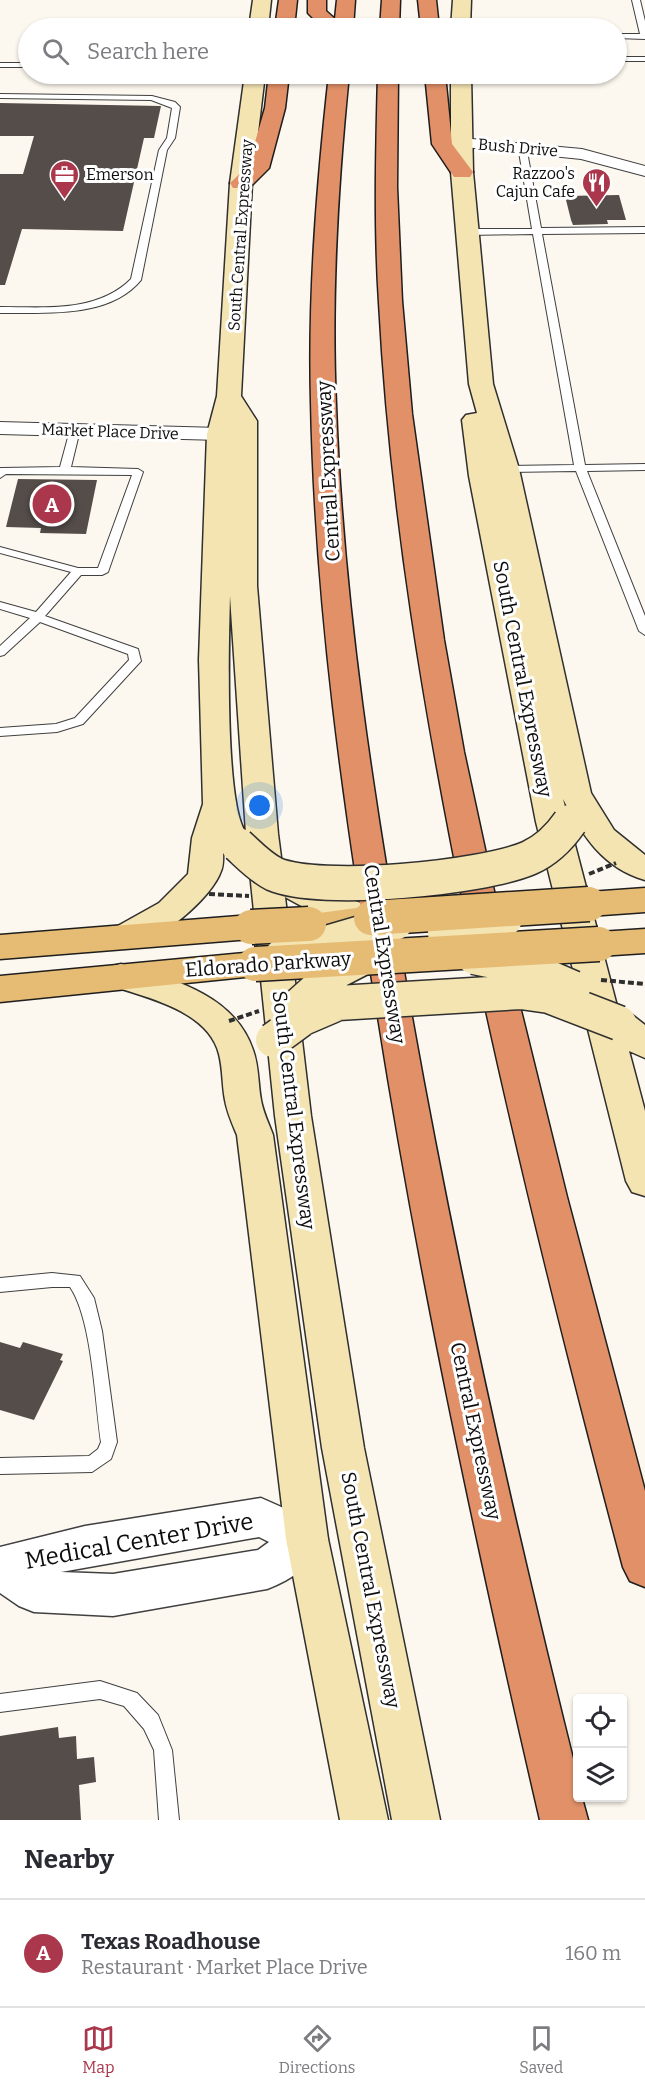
<!DOCTYPE html>
<html lang="en">
<head>
<meta charset="utf-8">
<style>
  :root { --surface:#fff; --page:#f2f2f3; --text:#2b2b33; --muted:#7c7c81; --line:#e1e1e2; --accent:#aa374b }
  body { margin:0; font-family:Bitter,serif; background:var(--page); color:var(--text) }
  .controls { position:absolute; right:18px; bottom:18px; display:grid; overflow:hidden; border-radius:6px; box-shadow:0 2px 4px #0004 }
  .controls button { width:54px; height:54px; display:grid; place-items:center; padding:0; border:0; border-bottom:2px solid var(--line); background:var(--surface); color:var(--text); font:30px sans-serif }
  .you { position:absolute; left:260px; top:806px; width:21px; height:21px; margin:-15px; border:4px solid #fff; border-radius:50%; background:#1a73e8; box-shadow:0 0 0 9px #1a73e833 }
  .badge { display:grid; place-items:center; width:39px; height:39px; border-radius:50%; background:var(--accent); color:#fff; font-size:20px; font-weight:700 }
  .pin { position:absolute; translate:-50% -50%; border:3px solid #fff; box-shadow:0 2px 6px #0006 }
  .list { margin:0; padding:0; list-style:none }
  h2 { display:flex; justify-content:space-between; align-items:center; height:78px; margin:0; padding:0 24px; font-size:26px }
  h2 small { font-size:20px; font-weight:400; color:var(--muted) }
  .list li { display:grid; grid-template-columns:39px 1fr auto; gap:18px; align-items:center; box-sizing:border-box; height:108px; padding:0 24px; border-top:2px solid var(--line) }
  .list b { display:block; font-size:22px; white-space:nowrap }
  .list p { margin:0; font-size:20px; white-space:nowrap; color:var(--muted) }
  .list em { font-size:20px; font-style:normal; color:var(--muted) }
  .icon { flex:none; width:33px; height:33px; fill:none; stroke:currentColor; stroke-width:2; stroke-linecap:round; stroke-linejoin:round }
  .map { position:relative; flex:none; width:645px; height:1820px; overflow:hidden }
  .search { position:absolute; background:var(--surface); box-shadow:0 2px 4px #0004; left:18px; right:18px; top:18px; height:66px; display:flex; align-items:center; gap:15px; box-sizing:border-box; padding:0 21px; border-radius:33px; color:var(--muted); font-size:22px }
  .sheet { height:186px; background:var(--surface) }
  nav { display:flex; justify-content:space-around; align-items:center; box-sizing:border-box; height:84px; border-top:2px solid var(--line); background:var(--surface); font-size:16px; color:var(--muted) }
  nav a { display:grid; justify-items:center; gap:3px }
  nav .on { color:var(--accent) }
  .map>svg:first-child { display:block }
  .building { fill:#544d4a }
  .lines { fill:none; stroke-linecap:round; stroke-linejoin:round }
  .service-casing { stroke:#404040; stroke-width:2 }
  .minor-casing { stroke:#404040; stroke-width:2 }
  .tertiary-casing { stroke:#404040; stroke-width:3 }
  .secondary-casing { stroke:#2f2f2f; stroke-width:3 }
  .primary-casing { stroke:#1e1e1e; stroke-width:3 }
  .motorway-casing { stroke:#1e1e1e; stroke-width:3 }
  .service { fill:#fff; fill-rule:evenodd }
  .minor { fill:#fff; fill-rule:evenodd }
  .tertiary { fill:#fff; fill-rule:evenodd }
  .secondary { fill:#f4e4b2; fill-rule:evenodd }
  .primary { fill:#e6bc75; fill-rule:evenodd }
  .motorway { fill:#e19068; fill-rule:evenodd }
  .secondary-bridge-casing { stroke:#2f2f2f; stroke-width:37; stroke-linecap:butt }
  .primary-bridge-casing { stroke:#1e1e1e; stroke-width:37; stroke-linecap:butt }
  .path-bridge { stroke:#2f2f2f; stroke-width:4; stroke-dasharray:6 3; stroke-linecap:butt }
  .secondary-bridge { stroke:#f4e4b2; stroke-width:34 }
  .primary-bridge { stroke:#e6bc75; stroke-width:34 }
  .labels { text-anchor:middle; stroke-width:6; stroke-linejoin:round; paint-order:stroke }
  .far-street-label { font-size:16px; fill:#0d0d0d; stroke:#fff }
  .far-poi-label { font-size:16px; fill:#0d0d0d; stroke:#fff; text-anchor:end }
  .street-label { font-size:20px; fill:#0d0d0d; stroke:#fff }
  .near-street-label { font-size:24px; fill:#0d0d0d; stroke:#fff }
</style>
</head>
<body>
<div class="map">
<svg width="645" height="1820" viewBox="0 0 645 1820">
  <rect width="100%" height="100%" fill="#fdf8ef"/>
  <path class="building" d="M0 103 161 106 154 138H144L123 231 22 229 5 285H0V174H23L34 136H0Z
    M619 195 626 220H607L608 224 573 225 571 220 565 196Z
    M18 479 97 480 86 534 40 533 41 528 6 527Z
    M0 1342 20 1348 23 1342 63 1354 60 1360 63 1361 34 1420 0 1410Z
    M58 1727 59 1738 76 1736 77 1759 94 1757 96 1782 79 1785 81 1820H0V1736Z"/>
  <g class="lines">
    <defs>
      <path id="service" d="M632 0H640L645 21V39L616 38V34H640Z
        M616 57H645V61H616Z
        M0 63H28V67H0Z
        M0 94 152 96 175 102 180 107 175 138 167 150 141 280C109 319 45 312 0 313V307C44 307 97 313 131 279L159 150 167 138 172 108 151 100 0 98Z
        M522 143 526 146 541 228 645 227V233L542 234 585 465 645 464V470L587 471 645 616V635L639 631 576 471 506 472 501 469 506 466 574 465 533 234 467 235 462 232 467 229H532L518 146Z
        M75 427 80 430 71 467 138 469 143 472 108 572 102 575H81L45 616 138 649 141 661 83 724 57 732 0 736V728L56 724 75 718 129 660 128 654 40 622 4 655 0 656V646L30 618 0 609V602L36 612 71 572 0 553V547L78 568H98L132 475 6 474 0 478V468H2L60 467 70 430Z
        M52 1273 80 1276 94 1298 102 1331 117 1442 111 1459 92 1472 0 1474V1458L89 1456 98 1449 101 1442C95 1401 92 1319 70 1287H52L0 1292V1278Z
        M100 1681 137 1693 158 1715 172 1750 179 1820H159L154 1750 144 1729 124 1706 100 1699 0 1712V1694Z"/>
      <path id="minor" d="M461 138 582 149 645 166V176L581 159 455 146 453 143 455 140Z
        M0 422 220 428 230 434 220 440 0 434Z"/>
      <path id="tertiary" d="M261 1498 322 1525 328 1539C318 1562 291 1580 267 1589L113 1616 34 1612 19 1606 0 1593V1547L85 1526ZM259 1537 269 1542 258 1550 113 1574 61 1572Z"/>
      <path id="secondary" d="M253 0H271L268 28H249Z
        M453 0H471L470 28H451Z
        M245 74H265L252 183 241 396 257 421V586L278 834 282 865 333 894 383 910 388 918 383 926C356 934 309 911 285 897L311 1116 364 1448 440 1820H392L322 1448 275 1116 248 853C239 856 230 857 223 848 223 855 224 865 221 871 212 898 158 943 130 946 125 947 120 945 116 943L111 935 116 927 159 903 188 874 192 838 203 804 199 660 207 434 217 396 230 183ZM230 596 246 833C224 803 229 639 230 596Z
        M451 74H471L473 172 493 384 519 469 591 793 614 830 645 855V880C603 868 583 836 563 799L618 1010 631 1014 645 1025V1058L629 1051 645 1111V1196L632 1192 626 1181 536 822 469 476 462 420 466 415 477 413 469 384 451 172Z
        M121 964C172 979 234 994 253 1050 259 1066 258 1084 261 1100 263 1112 269 1124 273 1135L328 1539 388 1820H340L286 1539 237 1135C232 1123 227 1112 225 1100 222 1085 223 1069 219 1054 208 1010 145 997 109 985L104 976 109 967Z"/>
      <path id="primary" d="M645 888V912L589 916 577 912 573 904 577 896 589 892Z
        M371 906 383 910 388 918 383 926 309 936 297 932 292 924 297 916Z
        M251 915 263 919 268 927 263 935 251 939 0 959V935Z
        M645 929V953L599 956 587 953 582 944 587 935 599 932Z
        M255 952 267 955 272 964 267 973 255 976 0 1002V976Z"/>
      <path id="motorway" d="M279 0H297L294 28H275Z
        M308 0H326V11L335 19 337 0H355L353 28H323L308 13Z
        M382 0H400L399 28H380Z
        M418 0H436L439 28H421Z
        M269 74H289L285 108 269 168 249 188H233L230 183 248 166 265 108Z
        M329 74H349C338 183 331 293 336 404 343 606 375 807 410 1006 456 1266 514 1523 578 1779V1798H582L588 1820H540C478 1552 420 1283 377 1011 344 809 315 606 311 402 308 292 317 183 329 74Z
        M378 74H398L397 187 402 301 412 414 444 640 464 752 512 974 567 1197 645 1491V1587L630 1581 623 1567C566 1353 512 1138 467 922 425 717 390 511 379 303 374 227 376 150 378 74Z
        M425 74H445L452 144 473 172 470 177H454L432 144Z"/>
    </defs>
    <use href="#service" class="service-casing"/>
    <use href="#minor" class="minor-casing"/>
    <use href="#tertiary" class="tertiary-casing"/>
    <use href="#secondary" class="secondary-casing"/>
    <use href="#primary" class="primary-casing"/>
    <use href="#motorway" class="motorway-casing"/>
    <use href="#service" class="service"/>
    <use href="#minor" class="minor"/>
    <use href="#tertiary" class="tertiary"/>
    <use href="#secondary" class="secondary"/>
    <use href="#primary" class="primary"/>
    <use href="#motorway" class="motorway"/>
    <defs>
      <path id="secondary-bridge" d="M238 845C249 855 260 867 274 874 320 894 483 878 529 858 547 850 559 838 570 822
        M445 933 505 919
        M282 956 395 923
        M474 957 527 968 573 988
        M287 1016 337 971 370 954
        M273 1040 303 1018 338 1003 521 992 549 996 619 1023"/>
      <path id="primary-bridge" d="M371 918 589 904
        M251 927 309 924
        M255 964 599 944"/>
    </defs>
    <use href="#secondary-bridge" class="secondary-bridge-casing"/>
    <use href="#primary-bridge" class="primary-bridge-casing"/>
    <path class="path-bridge" d="M589 874 616 863
      M209 894 249 896
      M601 980 645 984
      M229 1021 259 1011"/>
    <use href="#secondary-bridge" class="secondary-bridge"/>
    <use href="#primary-bridge" class="primary-bridge"/>
  </g>
  <defs>
    <symbol id="office-pin" viewBox="-11 -11 22 30"><path d="M0 17L-7.5 6A9.5 9.5 0 1 1 7.5 6Z" fill="#aa374b" stroke="#fff"/><path d="M-6-3h4V-5.5h4V-3h4V5H-6ZM-1-4.5V-3h2v-1.5ZM-6 0V1H6V0Z" fill="#fff"/></symbol>
    <symbol id="restaurant-pin" viewBox="-11 -11 22 30"><path d="M0 17L-7.5 6A9.5 9.5 0 1 1 7.5 6Z" fill="#aa374b" stroke="#fff"/><path d="M-5-6h1v4h1v-4h1v4h1v-4h1v5L-1.5 .5V6h-2V.5L-5-1ZM5-6V6H3V1.5H1.5Q1.5-4 5-6Z" fill="#fff"/></symbol>
  </defs>
  <g fill-rule="evenodd">
    <use href="#office-pin" x="48" y="158" width="33" height="45"/>
    <use href="#restaurant-pin" x="580" y="166" width="33" height="45"/>
  </g>
  <g class="labels">
    <g class="far-street-label">
      <text transform="translate(518 147) rotate(5)" y="6">Bush Drive</text>
      <text transform="translate(240 235) rotate(-86)" y="6">South Central Expressway</text>
      <text transform="translate(110 431) rotate(2)" y="6">Market Place Drive</text>
    </g>
    <g class="far-poi-label">
      <text x="575" y="179">Razzoo's<tspan x="575" dy="18">Cajun Cafe</tspan></text>
      <text x="86" y="180" text-anchor="start">Emerson</text>
    </g>
    <g class="street-label">
      <text transform="translate(328 471) rotate(-93)" y="7">Central Expressway</text>
      <text transform="translate(523 679) rotate(79)" y="7">South Central Expressway</text>
      <text transform="translate(385 954) rotate(81)" y="7">Central Expressway</text>
      <text transform="translate(268 964) rotate(-4)" y="7">Eldorado Parkway</text>
      <text transform="translate(294 1110) rotate(83)" y="7">South Central Expressway</text>
      <text transform="translate(476 1431) rotate(78)" y="7">Central Expressway</text>
      <text transform="translate(371 1590) rotate(79)" y="7">South Central Expressway</text>
    </g>
    <g class="near-street-label">
      <text transform="translate(139 1541) rotate(-10)" y="8">Medical Center Drive</text>
    </g>
  </g>
</svg>
<div class="controls">
<button><svg class="icon" aria-label="locate" viewBox="0 0 24 24"><circle cx="12" cy="12" r="6"/><path d="M12 2v4M12 18v4M2 12h4M18 12h4"/></svg></button>
<button><svg class="icon" aria-label="layers" viewBox="0 0 24 24"><path d="M12 4l9 5-9 5-9-5zM3 14l9 5 9-5"/></svg></button>
</div>
<div class="you"></div>
<div class="pin badge" style="left:52px;top:504px">A</div>
<div class="search"><svg class="icon" aria-label="search" viewBox="0 0 24 24"><circle cx="10" cy="10" r="6"/><path d="M15 15l6 6"/></svg>Search here</div>
</div>
<section class="sheet">
<h2>Nearby<small></small></h2>
<ul class="list">
<li><span class="badge">A</span><div><b>Texas Roadhouse</b><p>Restaurant · Market Place Drive</p></div><em>160 m</em></li>
</ul>
</section>
<nav>
<a class="on"><svg class="icon" aria-label="map" viewBox="0 0 24 24"><path d="M3 6l6-2 6 2 6-2v14l-6 2-6-2-6 2zM9 4v14M15 6v14"/></svg>Map</a>
<a><svg class="icon" aria-label="directions" viewBox="0 0 24 24"><path d="M12 3l9 9-9 9-9-9zM9 14v-3h6M13 9l2 2-2 2"/></svg>Directions</a>
<a><svg class="icon" aria-label="saved" viewBox="0 0 24 24"><path d="M7 4h10v16l-5-4-5 4z"/></svg>Saved</a>
</nav>
</body>
</html>
